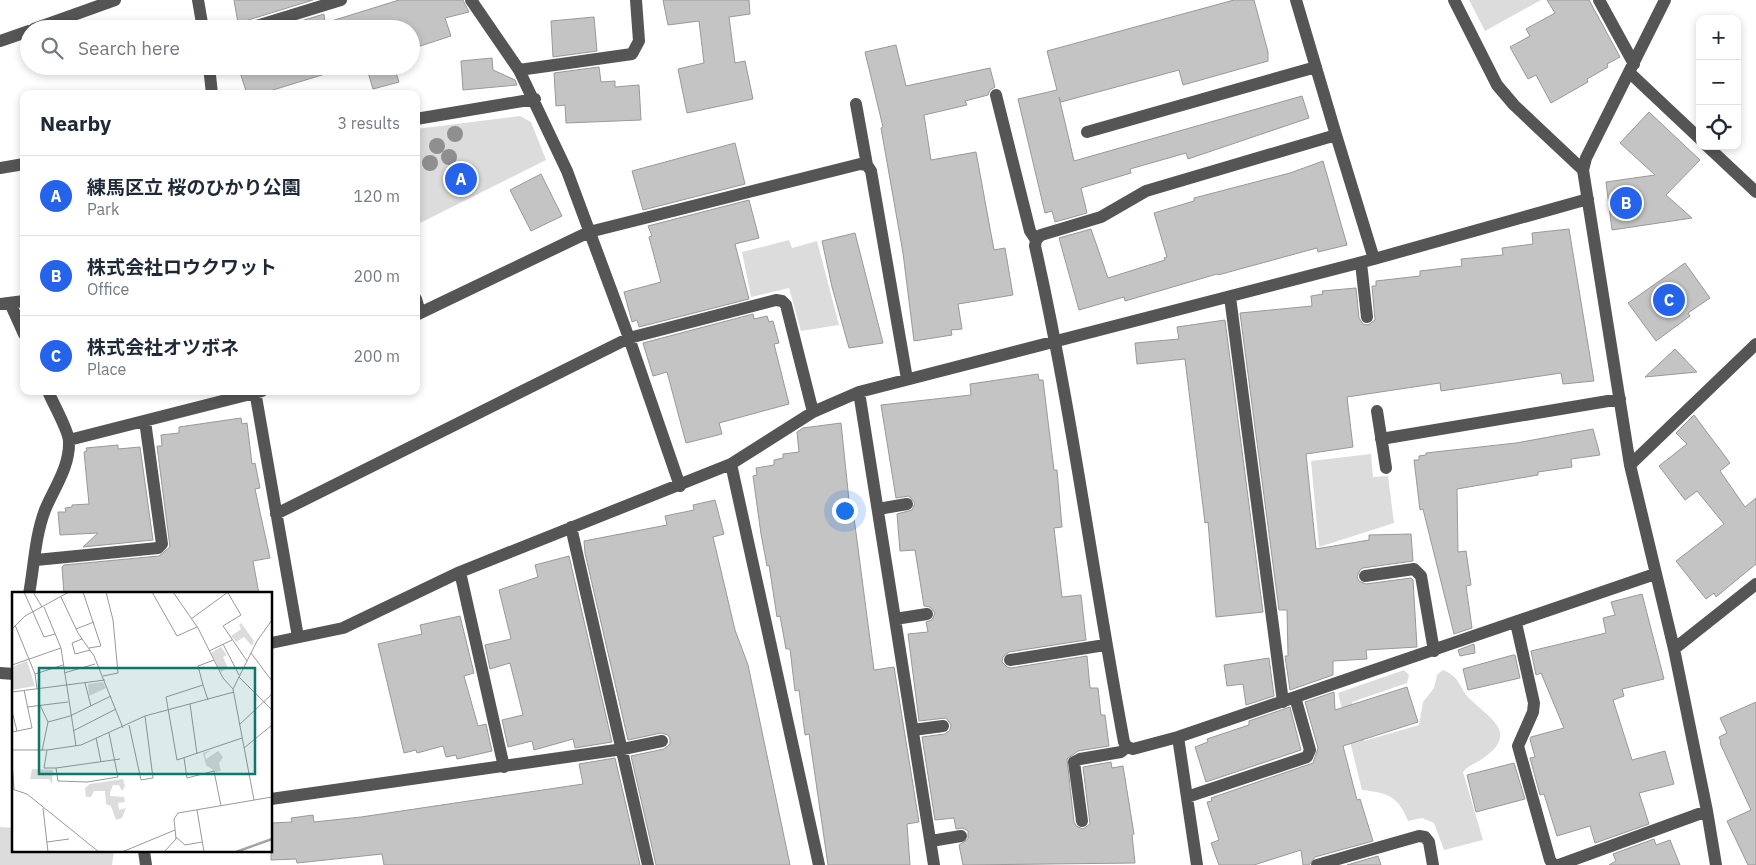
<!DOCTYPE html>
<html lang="en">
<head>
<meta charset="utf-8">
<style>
  :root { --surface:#fff; --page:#f2f2f3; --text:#1f2937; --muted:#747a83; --line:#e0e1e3; --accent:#2563eb }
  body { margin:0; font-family:"IBM Plex Sans","Noto Sans JP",sans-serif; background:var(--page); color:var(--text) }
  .controls { position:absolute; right:15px; top:15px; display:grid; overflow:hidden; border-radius:10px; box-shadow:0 2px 8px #0003 }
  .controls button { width:45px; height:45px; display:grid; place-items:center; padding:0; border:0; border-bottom:1px solid var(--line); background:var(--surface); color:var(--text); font:25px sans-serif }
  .you { position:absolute; left:844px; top:510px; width:18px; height:18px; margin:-12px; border:4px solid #fff; border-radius:50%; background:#1a73e8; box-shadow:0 0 0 8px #1a73e833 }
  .badge { display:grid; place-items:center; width:32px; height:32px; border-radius:50%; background:var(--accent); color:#fff; font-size:16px; font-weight:700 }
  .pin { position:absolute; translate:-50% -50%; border:2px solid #fff; box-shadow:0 1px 5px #0006 }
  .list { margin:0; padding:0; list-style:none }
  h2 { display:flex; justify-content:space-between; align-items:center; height:65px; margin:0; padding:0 20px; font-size:21px }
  h2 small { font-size:16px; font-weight:400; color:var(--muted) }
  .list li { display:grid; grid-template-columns:32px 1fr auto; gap:15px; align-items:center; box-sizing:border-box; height:80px; padding:0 20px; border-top:1px solid var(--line) }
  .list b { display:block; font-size:19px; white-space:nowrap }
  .list p { margin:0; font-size:16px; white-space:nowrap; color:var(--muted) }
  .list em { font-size:16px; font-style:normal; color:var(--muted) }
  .icon { flex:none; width:28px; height:28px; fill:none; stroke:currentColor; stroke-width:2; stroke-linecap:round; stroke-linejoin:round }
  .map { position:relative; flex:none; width:1756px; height:865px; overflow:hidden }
  .search { position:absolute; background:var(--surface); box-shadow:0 2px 8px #0003; left:20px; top:20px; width:400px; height:55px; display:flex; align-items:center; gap:12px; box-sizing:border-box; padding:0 18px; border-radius:28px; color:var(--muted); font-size:19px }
  .panel { position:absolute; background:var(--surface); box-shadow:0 2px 8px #0003; left:20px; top:90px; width:400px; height:305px; border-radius:10px }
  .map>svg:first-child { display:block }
  .green { fill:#dcdcdc }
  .building { fill:#c4c4c4; stroke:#999 }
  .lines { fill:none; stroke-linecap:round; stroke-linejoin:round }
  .minor { stroke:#555; stroke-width:12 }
  .tree { fill:#8f8f8f }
  .inset-river { fill:none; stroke:#a3a3a3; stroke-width:2.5 }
  .inset-road { fill:none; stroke:#999; stroke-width:1 }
  .view { fill:#0f766e; fill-opacity:0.15; stroke:#0f766e; stroke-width:2.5 }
  .inset-edge { fill:none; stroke:#000; stroke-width:2.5 }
</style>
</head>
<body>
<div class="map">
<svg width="1756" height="865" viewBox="0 0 1756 865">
  <rect width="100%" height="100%" fill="#fff"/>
  <path class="green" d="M1469 0H1541L1485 31Z
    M520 116 531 122 546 160 416 225V129Z
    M789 240 792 248 817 241 839 325 801 331 789 288 751 297 742 252Z
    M1371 454 1373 477 1388 476 1394 523 1319 547 1311 461Z
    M1404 670 1409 675 1407 683 1352 702 1364 741 1419 725 1423 702 1434 688 1437 675 1443 670C1462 678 1458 688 1471 700 1492 720 1519 734 1482 759 1475 764 1469 765 1463 772L1483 840 1444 850 1434 823 1422 818 1408 821C1398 796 1388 793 1362 790L1338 693Z
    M0 827 14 828V851H114L112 865H0Z"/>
  <path class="building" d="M234 0H313L245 21 239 29Z
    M399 0H463L469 12 445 18 451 36 411 49V29H275L324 14 325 23Z
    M663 0H749L750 14 729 17 735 63 745 61 753 99 687 113 678 69 704 63 699 21 668 25Z
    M1234 0H1254L1268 52V61L1183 85 1179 70 1061 102 1059 97 1074 161 1302 96 1309 118 1188 159 1186 153 1130 169 1131 173 1081 188 1087 213 1055 222 1052 211 1045 213 1018 99 1057 90 1047 51Z
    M1547 0H1589L1620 57 1607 64 1608 67 1587 79 1588 82 1551 103 1536 75 1528 79 1510 47 1530 36 1526 29 1555 13Z
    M594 17 597 51 553 57 551 21Z
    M896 45 906 86 990 68 995 87 990 90 988 95 965 101 967 105 924 115 931 160 976 152 994 250 1005 248 1013 295 958 304 962 329 951 330 952 335 914 341 903 253 881 128 883 127 865 52Z
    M492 58 493 70 515 80 517 85 463 90 461 61Z
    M238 66H351L260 94H247Z
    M366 66H394L399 82 373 89Z
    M599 67 601 82 615 81V87L639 85 641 120 566 123 565 105 556 106 554 73Z
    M1649 112 1700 160 1666 195 1692 218 1612 230 1606 182 1655 175 1620 143Z
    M735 143 745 184 643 210 632 171Z
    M1323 161 1347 245 1318 252 1317 248 1218 275 1217 274 1125 301 1124 297 1079 310 1059 238 1091 229 1108 278 1165 260 1164 258 1167 257 1154 213 1194 201V198L1290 173Z
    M541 174 562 216 531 231 510 190Z
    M749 200 759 238 735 244 749 299 639 327 637 320 632 322 624 292 661 282 649 237 652 236 648 226Z
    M1569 229 1594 381 1563 384 1561 373 1441 391 1440 383 1347 397 1353 447 1306 454 1316 549 1369 540V535L1411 534 1413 561 1363 568 1360 570 1357 577 1359 581 1366 584 1411 578 1413 580 1417 647 1366 650 1367 659 1333 661V675L1290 690 1285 656H1288L1287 610H1279L1240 313 1312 306 1311 296 1323 294 1322 291 1356 288 1359 318 1363 324 1368 325 1375 320 1372 286H1376V281L1420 276V271L1462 266 1461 259 1503 255 1502 248 1533 244 1532 233Z
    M855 233 883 343 849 348 832 287 822 241Z
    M1685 263 1710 298 1688 313 1690 316 1656 341 1628 303Z
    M753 314 754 319 767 316 769 322 773 321 779 343 774 344 789 404 719 423 722 434 686 443 667 372 653 376 643 343Z
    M1225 320 1263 612 1216 617 1208 522 1205 523 1185 359 1137 364 1135 343 1179 339 1177 327Z
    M1675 349 1697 372 1645 377Z
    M1038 374 1039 380H1043L1054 470H1057L1062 527 1054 528 1062 597 1081 595 1086 640 1009 652 1003 657 1002 662 1007 667 1011 668 1087 656 1090 688H1098L1101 715H1105L1109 746 1078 751 1067 759 1074 822 1076 826 1083 829 1090 824 1083 767 1111 762 1112 768 1123 766 1134 834 1132 835 1135 863 963 865 959 845 968 839V831L963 828 956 829 954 818 935 820 922 737 945 734 950 730 951 725 946 718 919 721 908 634 928 632 926 622 932 620 935 613 930 607 924 606 915 550 900 551 897 514 912 510 915 503 909 496 896 498 881 405 971 395 970 384Z
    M1694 415 1730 463 1720 471 1745 507 1756 498V564L1716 597 1714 593 1706 599 1676 561 1724 524 1697 491 1685 500 1659 466 1687 444 1676 433Z
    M241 418 242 424 247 423 252 464 255 463 260 488 255 489 270 558 253 561 259 594H64L62 567 64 565 159 556 170 547 157 446H162L161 435 179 433V427Z
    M841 423 850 510H853L874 670 894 667 919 822 907 824 910 865H828L809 734 805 735 799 690 795 691 790 649H786L780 616 777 617 769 565 767 566 761 534 753 476 757 475 756 468 774 465V460L783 458V454L799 452 797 432 803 428Z
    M1593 429 1600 455 1571 459 1572 467 1538 472V475L1457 489 1458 552 1466 551 1471 585 1466 586 1472 628 1454 634 1423 509 1420 510 1414 460H1419V456L1426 455V453L1516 443Z
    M118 445V449L140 447 153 540 83 547 98 533 60 535 58 512H66L65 508 72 507V505L89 504 84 452 87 451 86 448Z
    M715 500 724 534 713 537 735 630 748 665 790 865H656L631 756 664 749 670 744V739L668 735 661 733 628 740 585 553 584 541 667 525 665 516 694 510 693 505Z
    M569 556 612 742 575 748 573 739 534 750 532 741 508 747 502 720 523 715 510 663 490 669 485 645 511 639 499 590 538 577 535 565Z
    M1642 594 1664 679 1622 689 1624 696 1613 700 1632 760 1665 751 1674 784 1639 793 1649 824 1595 843 1590 826 1557 836 1544 794 1540 795 1530 758 1535 757 1530 739 1531 737 1564 728 1541 673 1536 675 1531 651 1606 633 1603 618 1615 615 1611 602Z
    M460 616 474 673 464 676 478 726 486 724 492 751 457 759 456 755 446 757 443 746 417 753 416 750 404 753 378 644 422 634 420 625Z
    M1474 644 1475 653 1460 656 1458 650Z
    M1513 655H1515L1520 678 1468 690 1463 669Z
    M1269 658 1274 696 1246 705 1243 684 1227 686 1224 665Z
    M1407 687 1418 722 1343 746 1357 800 1360 799 1373 841 1315 857 1309 865H1303L1301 850 1254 865H1219L1211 843 1219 840 1207 802 1212 801 1211 798 1313 763 1318 748 1305 702 1334 692 1335 710Z
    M1756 702V865H1748L1727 821 1751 810 1720 743 1721 742 1719 737 1727 733 1720 718Z
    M1290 707 1301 750 1206 782 1195 747 1208 742 1207 739 1249 725V721Z
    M615 758 640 865H384L382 854 297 863 296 859 271 860V823L292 822 291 818 313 815 314 822 361 817 583 784 579 764Z
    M1514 763 1525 799 1476 812 1467 775Z
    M1654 839 1656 845 1670 840 1680 865H1609L1616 861 1613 854Z
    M1378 856 1381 865H1347Z"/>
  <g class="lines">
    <path class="minor" d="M198 0 203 29
      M471 0 519 70 567 171 629 338 680 486
      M1296 0 1336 135
      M1454 0 1497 85 1514 105 1583 170
      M1599 0 1634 64
      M1665 0 1586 158 1583 170 1630 465 1674 649 1707 811 1716 865
      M34 29 115 0
      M247 29 341 0
      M0 41 29 31
      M209 66 212 94
      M519 70 632 54 639 41 636 0
      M1630 73 1700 139
      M996 95 1030 231 1036 240
      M856 104 867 165 871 171 907 379
      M416 119 535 99
      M1087 132 1316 67
      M1707 146 1756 192
      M0 168 24 164
      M1374 259 1336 135 1146 191 1101 217 1041 235 1036 240 1035 246C1072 410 1093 577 1124 742L1127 747 1133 749 1178 737 1655 574
      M1361 263 1367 317
      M1230 297 1283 702
      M416 299 420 313
      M10 303 24 334
      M0 304 24 301
      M416 315 589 232 860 164 867 165
      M255 391 298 637
      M859 392 934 865
      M1377 411 1386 468
      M1381 439 1620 399
      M69 440 262 391
      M731 464 819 865
      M1630 465 1756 344
      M878 509 907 504
      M276 514 629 338 776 300 782 301 786 305 813 412
      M571 527 648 865
      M36 560 158 548 162 544 145 421
      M460 572 504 767
      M1365 576 1414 569 1421 576 1434 651
      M29 594C34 567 35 536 45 510 54 488 70 467 69 441 68 429 53 404 48 391
      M895 619 927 614
      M1516 623 1534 703 1533 712 1518 746 1550 860 1553 864 1557 865
      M271 643 343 628 460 572 731 464 813 412 859 392 1374 259 1588 199
      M1674 649 1756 584
      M1010 660 1105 645
      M0 673 14 674
      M913 730 943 726
      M1178 737 1197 865
      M1187 797 1307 757 1310 750 1295 697
      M271 799 623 749 662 741
      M1082 821 1074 762 1080 759 1121 752 1127 747
      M931 841 961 836
      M144 851 146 865
      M1317 865 1419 836 1425 837 1429 842 1433 865
      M1559 865 1707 811"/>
  </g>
  <g class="tree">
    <circle cx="455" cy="134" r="8"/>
    <circle cx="437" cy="146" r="8"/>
    <circle cx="449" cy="157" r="8"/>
    <circle cx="430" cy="163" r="8"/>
  </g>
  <g transform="translate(12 592)">
    <rect width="260" height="260" fill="#fff"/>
    <path d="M229 31 242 49 240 54 232 45 224 50 219 44 229 37 227 33ZM209 55 215 63 211 65 216 76 209 80 199 61ZM15 69 23 94 0 98V75ZM91 90 94 96 77 104 76 92ZM200 158 193 162 194 167 206 159 211 165 207 171 209 179 204 180 194 173 191 161ZM20 177 41 178 40 192 37 187H18ZM111 187 113 194 110 199 107 193H101L98 201V204L112 205 113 210 106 211 107 218 114 216 110 226 104 228 99 214 94 212 93 199H82L79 205H74L73 196 78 192Z" fill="#dcdcdc"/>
    <path class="inset-river" d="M224 260 260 247"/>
    <path class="inset-road" d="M12 0 32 45 43 42M21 0 30 15M71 0 89 54 77 56M140 0 165 44 185 35M161 0 186 36 211 86 221 97M216 1 229 23 211 34 235 69M49 5 66 41 82 64 111 136M32 15 49 56 64 154M179 27 216 0M3 33 23 82 25 97M0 37 13 24 57 0M64 37 82 30M70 47 60 51 63 62 78 58M211 52 227 83M197 59 220 48M239 61 260 89M0 73 49 56M52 81 83 72M23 82 51 73M91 84 106 81 101 28 94 0M227 85 260 118M73 91 79 114M191 93 186 74 202 68M0 100 93 88M196 108 191 93 154 105 165 168 230 146M178 112 185 162M28 113 36 130 30 159M15 115 56 110M0 119 5 139M36 130 58 124 99 104M117 133 129 188 141 186 133 124M227 133 260 102M61 139 104 117M0 140 20 136 12 98M84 146 89 170M232 156 260 133M0 158H35L69 153 133 124 222 100M35 158 32 176H44L46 189 75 190 106 185 97 141M172 166 175 186 202 179 209 214M0 169 2 197M44 176 108 167M0 197 15 202 87 260M242 208 221 97 245 49 260 28M31 216 36 260M185 218 192 260M164 245 173 253 190 250M35 250 57 247M110 260 163 238M152 260 164 247 162 227 166 221 260 205"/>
    <path class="view" d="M27 76H243V182H27Z"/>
    <rect width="260" height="260" class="inset-edge"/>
  </g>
</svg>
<div class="controls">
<button>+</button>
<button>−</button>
<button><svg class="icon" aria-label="locate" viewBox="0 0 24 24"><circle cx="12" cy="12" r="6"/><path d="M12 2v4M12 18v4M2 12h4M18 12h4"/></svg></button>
</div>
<div class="you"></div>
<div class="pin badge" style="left:461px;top:179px">A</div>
<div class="pin badge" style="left:1626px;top:203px">B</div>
<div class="pin badge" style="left:1669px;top:300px">C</div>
<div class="search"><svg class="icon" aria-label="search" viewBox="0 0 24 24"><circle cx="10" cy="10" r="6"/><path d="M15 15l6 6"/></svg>Search here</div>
<section class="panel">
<h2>Nearby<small>3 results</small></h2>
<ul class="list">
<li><span class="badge">A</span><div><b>練馬区立 桜のひかり公園</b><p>Park</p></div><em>120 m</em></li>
<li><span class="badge">B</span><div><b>株式会社ロウクワット</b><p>Office</p></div><em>200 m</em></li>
<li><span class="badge">C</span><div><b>株式会社オツボネ</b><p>Place</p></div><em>200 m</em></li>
</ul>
</section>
</div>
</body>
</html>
